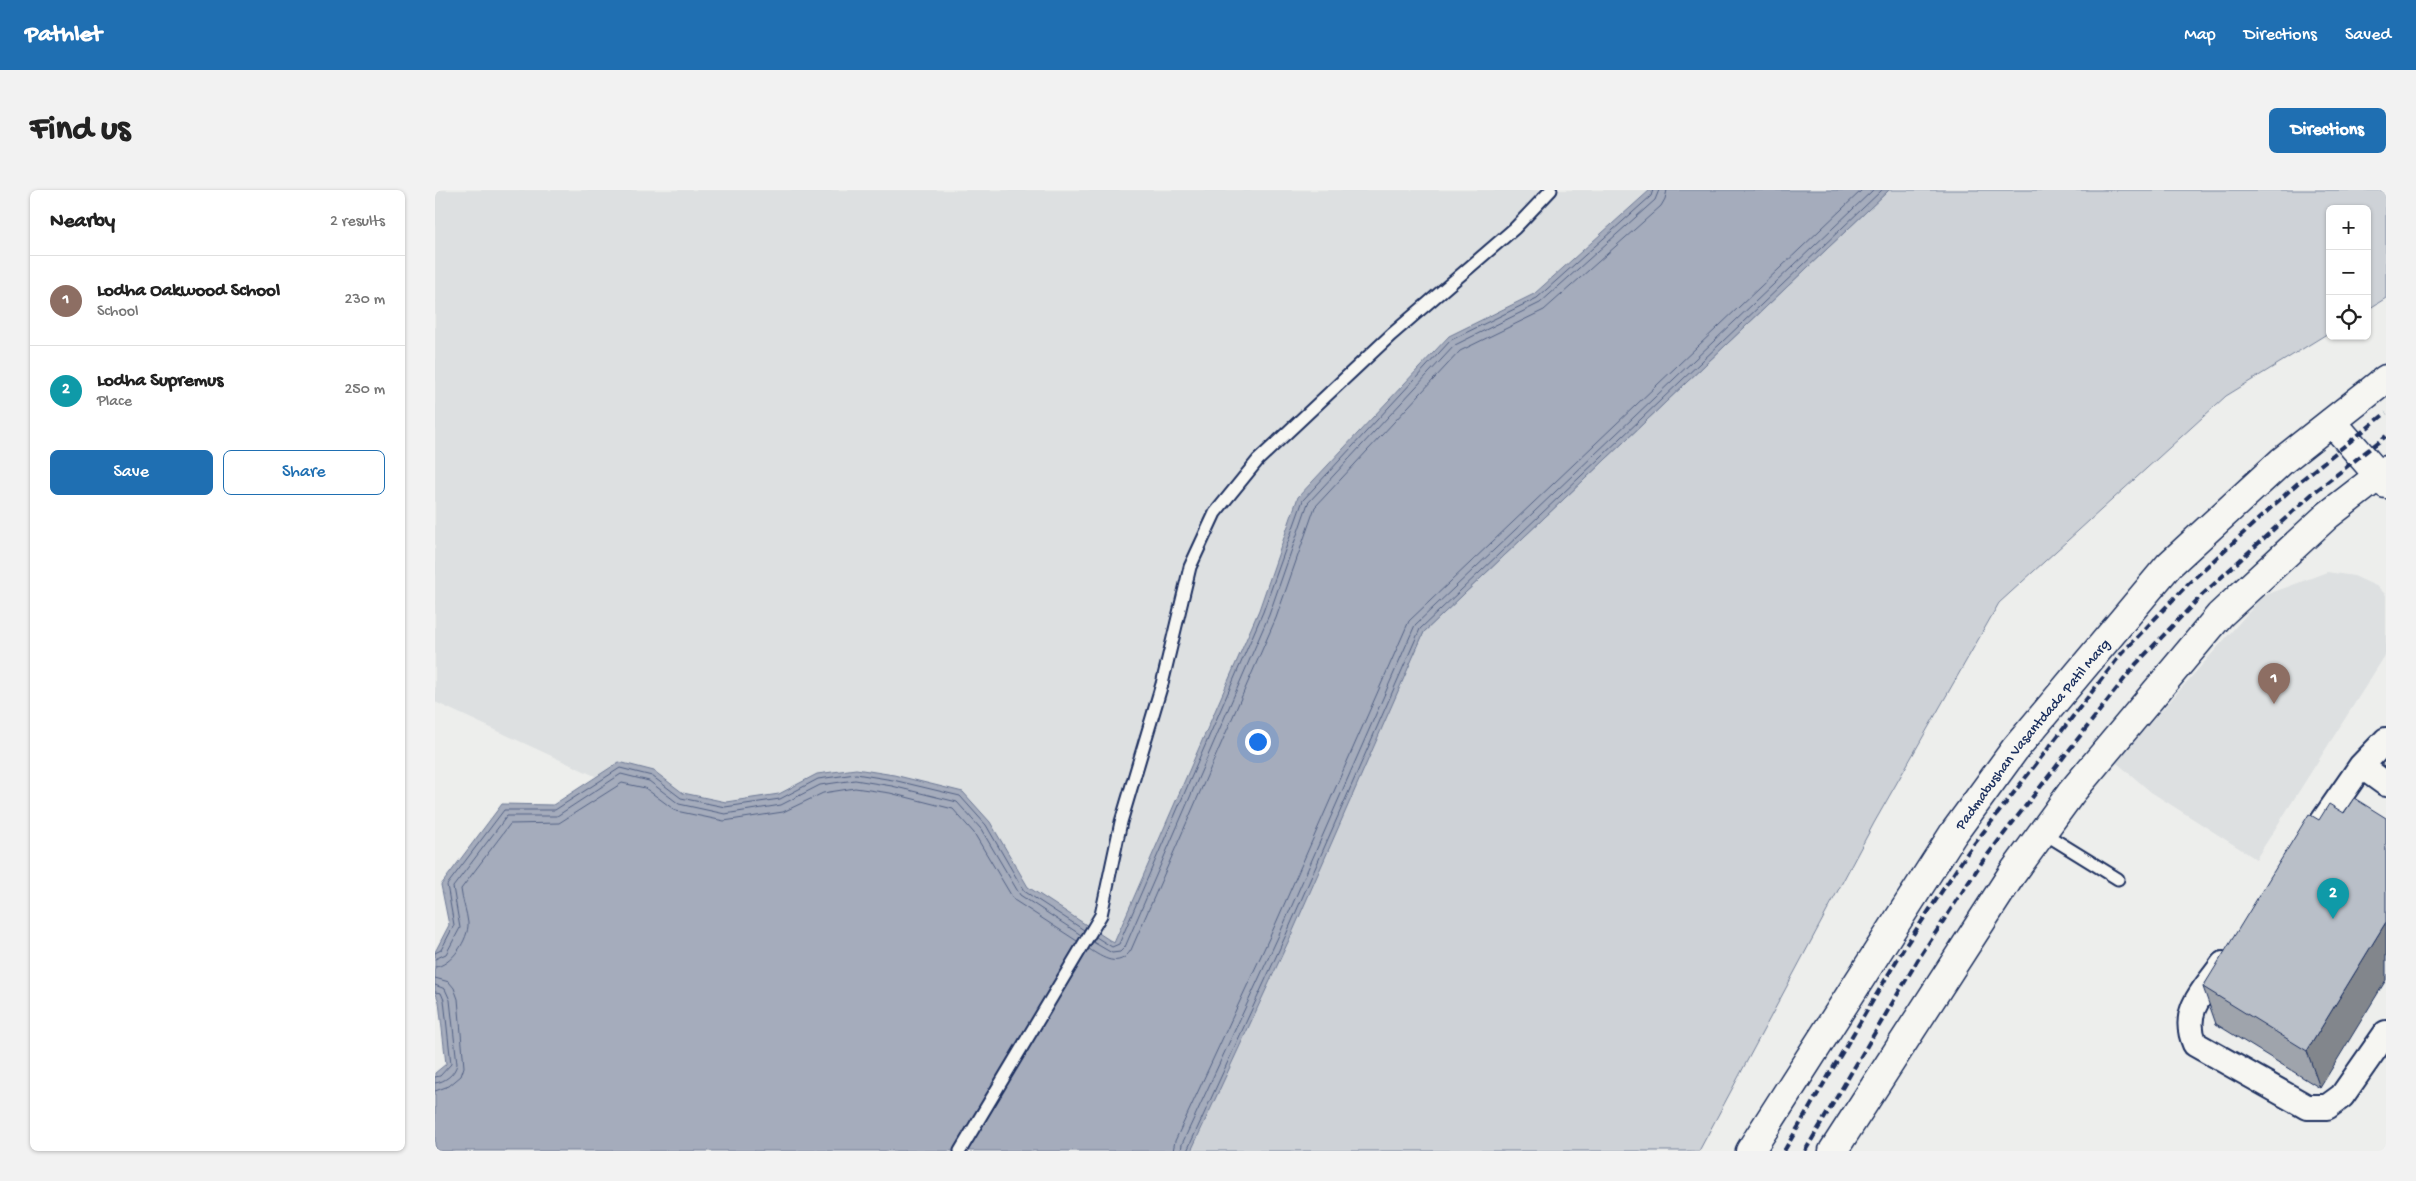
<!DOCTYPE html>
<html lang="en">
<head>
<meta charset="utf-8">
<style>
  :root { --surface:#fff; --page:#f2f2f2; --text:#222; --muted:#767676; --line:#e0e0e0; --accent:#1f6fb2 }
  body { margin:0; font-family:"Gochi Hand",sans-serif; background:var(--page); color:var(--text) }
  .controls { position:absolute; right:15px; top:15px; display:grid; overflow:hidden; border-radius:8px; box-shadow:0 1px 4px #0004 }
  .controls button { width:45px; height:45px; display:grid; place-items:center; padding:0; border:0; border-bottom:1px solid var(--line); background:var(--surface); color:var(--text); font:25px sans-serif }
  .you { position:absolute; left:822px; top:551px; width:18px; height:18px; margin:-12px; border:4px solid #fff; border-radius:50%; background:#1a73e8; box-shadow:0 0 0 8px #1a73e833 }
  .badge { display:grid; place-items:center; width:32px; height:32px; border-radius:50%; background:var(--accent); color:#fff; font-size:16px; font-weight:700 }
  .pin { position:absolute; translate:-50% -41px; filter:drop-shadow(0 1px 2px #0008) }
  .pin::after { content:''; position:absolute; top:26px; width:18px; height:15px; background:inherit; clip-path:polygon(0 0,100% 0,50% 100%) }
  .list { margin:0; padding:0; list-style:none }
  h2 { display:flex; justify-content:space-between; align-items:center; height:65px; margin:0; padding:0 20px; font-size:21px }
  h2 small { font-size:16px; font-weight:400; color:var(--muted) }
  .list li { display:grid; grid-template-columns:32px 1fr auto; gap:15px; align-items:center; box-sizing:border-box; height:90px; padding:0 20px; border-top:1px solid var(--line) }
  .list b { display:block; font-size:19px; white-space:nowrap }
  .list p { margin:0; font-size:16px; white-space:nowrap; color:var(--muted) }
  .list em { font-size:16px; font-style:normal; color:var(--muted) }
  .actions { display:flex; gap:10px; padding:15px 20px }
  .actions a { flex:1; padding:11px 0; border:1px solid var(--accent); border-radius:8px; text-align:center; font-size:18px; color:var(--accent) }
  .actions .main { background:var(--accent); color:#fff }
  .icon { flex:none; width:28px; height:28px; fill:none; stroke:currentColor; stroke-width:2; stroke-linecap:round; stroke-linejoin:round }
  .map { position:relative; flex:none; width:1951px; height:961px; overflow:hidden; border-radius:8px }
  header { display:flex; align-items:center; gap:30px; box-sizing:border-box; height:70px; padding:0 25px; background:var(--accent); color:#fff }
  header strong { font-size:24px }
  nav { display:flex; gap:28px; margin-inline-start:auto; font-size:18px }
  .intro { display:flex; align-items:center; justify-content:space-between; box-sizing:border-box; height:120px; padding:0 30px }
  h1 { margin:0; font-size:35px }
  .button { padding:12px 22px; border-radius:8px; background:var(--accent); color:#fff; font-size:18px; font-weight:700 }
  main { display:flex; gap:30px; padding:0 30px }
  aside { flex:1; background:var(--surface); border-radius:8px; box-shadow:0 1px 4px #0004 }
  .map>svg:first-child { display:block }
  .built { fill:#dde0e1 }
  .green { fill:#ced2d7; stroke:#74809a }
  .water { fill:#a5acbc; stroke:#6e7a96 }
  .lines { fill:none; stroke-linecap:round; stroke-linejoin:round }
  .shore { stroke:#526184; stroke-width:1 }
  .service-casing { stroke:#1b2f5e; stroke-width:15 }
  .minor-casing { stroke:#1b2f5e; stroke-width:28 }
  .secondary-casing { stroke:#1b2f5e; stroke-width:31 }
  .primary-casing { stroke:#1b2f5e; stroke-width:31 }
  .service { stroke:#f6f6f2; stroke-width:11 }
  .minor { stroke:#f6f6f2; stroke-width:24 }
  .secondary { stroke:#f6f6f2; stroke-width:28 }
  .primary { stroke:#f6f6f2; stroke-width:28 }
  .rail { stroke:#1b2f5e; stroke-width:4; stroke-dasharray:8 4; stroke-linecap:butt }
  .wall { fill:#9fa4ac; stroke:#1b2f5e }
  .shaded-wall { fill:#82868c; stroke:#1b2f5e }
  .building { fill:#b9bfc8; stroke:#1b2f5e }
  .labels { text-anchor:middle; stroke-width:4; stroke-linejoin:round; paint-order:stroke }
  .street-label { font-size:15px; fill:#1b2f5e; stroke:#f6f6f2 }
</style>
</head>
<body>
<header>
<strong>Pathlet</strong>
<nav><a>Map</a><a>Directions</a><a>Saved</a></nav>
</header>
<div class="intro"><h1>Find us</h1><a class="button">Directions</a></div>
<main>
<aside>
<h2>Nearby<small>2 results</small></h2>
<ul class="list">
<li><span class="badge" style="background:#8d6e63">1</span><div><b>Lodha Oakwood School</b><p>School</p></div><em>230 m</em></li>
<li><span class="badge" style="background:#0f9aa8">2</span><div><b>Lodha Supremus</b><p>Place</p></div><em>250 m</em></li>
</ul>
<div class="actions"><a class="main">Save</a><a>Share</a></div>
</aside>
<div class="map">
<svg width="1951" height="961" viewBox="0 0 1951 961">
  <rect width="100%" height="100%" fill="#edeeec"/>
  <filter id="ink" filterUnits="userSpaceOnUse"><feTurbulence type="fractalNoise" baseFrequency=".02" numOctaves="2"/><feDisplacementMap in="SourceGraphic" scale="10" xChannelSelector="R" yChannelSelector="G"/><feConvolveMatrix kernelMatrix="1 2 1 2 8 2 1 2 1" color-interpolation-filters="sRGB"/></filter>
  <g filter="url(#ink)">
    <path class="built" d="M0 0H1215L1099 104 1014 146 863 307 824 420 660 796 283 643 0 512Z
      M1892 382 1919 386 1943 397 1951 405V464L1821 669 1716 602 1681 572 1828 406Z"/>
    <path class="green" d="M1454 0H1951V108L1932 120V19H1895V142L1791 206 1564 413 1439 633 1264 961H754L989 442Z"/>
    <path class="water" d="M1215 0H1454L989 442 854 750 756 961H0V883L11 874 4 812 0 801V762L14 735 6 695 67 614 118 615 184 572 219 581 248 603 291 612 344 604 382 584 421 579 459 585 528 602 555 632 593 697 679 753 824 420 863 307 1014 146 1099 104Z"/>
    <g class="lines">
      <path class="shore" d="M661 747 677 757 684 754 828 422 868 310 1016 150 1102 108 1216 6 1218 0
        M658 752 677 763 685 762 690 757 834 425 873 313 1020 155 1105 113 1220 10 1224 0
        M654 759C668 768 684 779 696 760L841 428 880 317 1025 161 1109 120 1226 16 1230 9 1232 0
        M0 763 6 760 19 735 12 695 69 620H120L185 578 217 586 246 608 290 617 345 609 383 589 421 584 458 590 525 606 551 635 589 701 649 740
        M0 769 11 764 25 738 18 697 72 626H122L186 584 214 591 244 614 290 624 346 615 385 595 420 590 457 596 522 612 546 639 585 705 646 745
        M0 777C16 776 34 749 33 733 32 722 27 710 26 699L75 634 124 633 187 593 210 598 241 621 289 631 348 622 388 603 420 598 455 603 518 619 539 643 579 710 642 751
        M0 788 14 792 19 798 23 809 29 877 26 886 14 896 0 901
        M0 795 10 799 15 810 22 874C20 884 10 892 0 893
        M0 802 6 803 9 810 16 874 5 886 0 887
        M738 961 740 951 837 742 974 431 1427 0
        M746 961 747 954 844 745 980 435 1438 0
        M752 961 850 747 985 439 1447 0"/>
      <defs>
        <path id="service" d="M1607 642 1683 689
          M525 961 666 725 686 632 727 494 755 377 780 323 823 270 956 145 1080 38 1116 0"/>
        <path id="minor" d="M1926 576 1951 594
          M1879 644 1926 576 1951 550
          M1788 774C1770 800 1745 820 1760 854L1872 917H1892L1907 906 1951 843"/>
        <path id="secondary" d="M1897 232 1951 294"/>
        <g id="primary">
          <path id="s1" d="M1315 961 1518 644 1580 559 1734 375 1847 271 1951 189"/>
          <path d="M1398 961 1577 684 1636 603 1785 425 1893 325 1951 280"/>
        </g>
      </defs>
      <use href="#service" class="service-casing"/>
      <use href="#minor" class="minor-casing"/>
      <use href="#secondary" class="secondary-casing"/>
      <use href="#primary" class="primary-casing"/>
      <use href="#service" class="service"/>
      <use href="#minor" class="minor"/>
      <use href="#secondary" class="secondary"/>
      <use href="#primary" class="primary"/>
      <path class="rail" d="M1349 961 1469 758 1533 662 1687 463 1754 393 1865 291 1951 223
        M1370 961 1484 768 1547 672 1701 474 1767 405 1877 304 1951 246"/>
    </g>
    <path class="wall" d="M1884 630 1885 898 1781 834 1768 797Z"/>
    <path class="shaded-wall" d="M1951 732V790L1885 898 1872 861Z"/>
    <path class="building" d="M1919 608 1951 628V732L1872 861 1768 797 1874 624 1884 630 1894 614 1909 623Z"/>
  </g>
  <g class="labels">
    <g class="street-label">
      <text dy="5" stroke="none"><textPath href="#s1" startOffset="504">Padmabushan Vasantdada Patil Marg</textPath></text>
    </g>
  </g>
</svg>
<div class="controls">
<button>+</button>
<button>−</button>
<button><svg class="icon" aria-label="locate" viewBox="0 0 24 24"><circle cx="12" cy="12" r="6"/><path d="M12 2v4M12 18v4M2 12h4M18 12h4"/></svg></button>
</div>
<div class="you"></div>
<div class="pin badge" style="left:1839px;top:514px;background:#8d6e63">1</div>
<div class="pin badge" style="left:1898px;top:729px;background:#0f9aa8">2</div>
</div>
</main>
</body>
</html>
